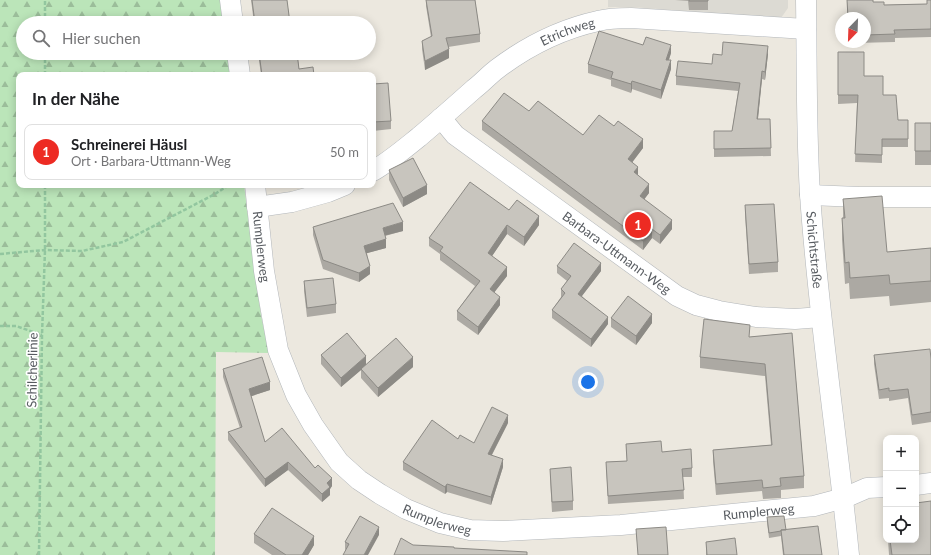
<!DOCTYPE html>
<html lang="de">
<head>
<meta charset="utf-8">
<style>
  :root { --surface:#fff; --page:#f6f6f6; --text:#202124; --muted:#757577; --line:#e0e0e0; --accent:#ed2b23 }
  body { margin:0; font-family:Lato,sans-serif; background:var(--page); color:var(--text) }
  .controls { position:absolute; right:12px; bottom:12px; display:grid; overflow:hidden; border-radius:8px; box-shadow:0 2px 10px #0003 }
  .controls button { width:36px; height:36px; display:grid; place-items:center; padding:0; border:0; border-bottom:1px solid var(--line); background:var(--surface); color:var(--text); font:20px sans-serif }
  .compass { position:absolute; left:835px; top:12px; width:36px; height:36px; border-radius:50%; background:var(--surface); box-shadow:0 2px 10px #0003; rotate:203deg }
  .you { position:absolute; left:588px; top:382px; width:14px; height:14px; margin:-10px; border:3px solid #fff; border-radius:50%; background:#1a73e8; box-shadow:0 0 0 6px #1a73e833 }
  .badge { display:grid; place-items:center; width:26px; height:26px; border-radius:50%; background:var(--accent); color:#fff; font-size:13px; font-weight:700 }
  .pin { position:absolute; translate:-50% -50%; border:2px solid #fff; box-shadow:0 1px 4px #0006 }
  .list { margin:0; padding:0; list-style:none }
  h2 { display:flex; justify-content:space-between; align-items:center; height:52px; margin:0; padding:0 16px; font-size:17px }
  h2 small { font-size:13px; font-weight:400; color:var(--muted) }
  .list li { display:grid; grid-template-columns:26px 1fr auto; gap:12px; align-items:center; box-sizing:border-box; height:56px; margin:0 8px 8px; padding:0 8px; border:1px solid var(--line); border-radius:8px }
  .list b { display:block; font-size:15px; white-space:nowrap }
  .list p { margin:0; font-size:13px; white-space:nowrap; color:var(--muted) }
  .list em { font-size:13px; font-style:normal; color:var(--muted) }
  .icon { flex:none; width:22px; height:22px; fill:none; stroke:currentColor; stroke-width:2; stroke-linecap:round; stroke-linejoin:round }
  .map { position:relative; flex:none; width:931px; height:555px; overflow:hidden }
  .search { position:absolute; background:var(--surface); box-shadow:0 2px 10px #0003; left:16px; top:16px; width:360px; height:44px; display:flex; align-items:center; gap:10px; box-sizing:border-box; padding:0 14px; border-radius:22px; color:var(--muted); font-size:15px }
  .panel { position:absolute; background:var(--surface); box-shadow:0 2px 10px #0003; left:16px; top:72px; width:360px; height:116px; border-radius:8px }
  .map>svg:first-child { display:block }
  .industrial { fill:#dcdad3 }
  .forest { fill:url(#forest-firs) }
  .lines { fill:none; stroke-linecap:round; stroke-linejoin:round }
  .street-casing { stroke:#b2b6ba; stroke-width:21 }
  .path { stroke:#92c69f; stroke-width:2.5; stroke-dasharray:4 2; stroke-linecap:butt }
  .street { stroke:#fff; stroke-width:20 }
  .wall { fill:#aca9a3 }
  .shaded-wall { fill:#8c8a85 }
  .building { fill:#c8c5be; stroke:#8c8a85 }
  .labels { text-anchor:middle; stroke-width:3.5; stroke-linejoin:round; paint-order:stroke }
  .street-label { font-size:13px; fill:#585c61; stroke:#fff }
</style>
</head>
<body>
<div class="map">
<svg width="931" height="555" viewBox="0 0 931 555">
  <defs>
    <pattern id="forest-firs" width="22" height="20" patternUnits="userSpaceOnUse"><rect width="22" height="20" fill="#bbe5b9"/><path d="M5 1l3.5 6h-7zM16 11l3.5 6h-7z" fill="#9bbd9a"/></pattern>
  </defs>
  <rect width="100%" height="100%" fill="#ece8df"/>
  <path class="industrial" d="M608 0H788V8L781 18 631 7H608Z"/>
  <path class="forest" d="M0 0H221L224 23H23V53H228L230 75H19V185H244L261 315 269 353 216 352 215 555H0Z"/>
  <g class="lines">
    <defs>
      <g id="street">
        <path d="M230 0 233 23"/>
        <path id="s1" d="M806 0C807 65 806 129 810 194 818 315 837 434 849 555"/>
        <path d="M237 53 240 75"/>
        <path id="s2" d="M441 118 455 135 677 296 696 305 719 311 756 317 795 319 821 317"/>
        <path id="s3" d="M373 171C390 161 404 149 419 137 438 121 456 105 474 89 482 83 489 75 497 69 526 47 562 29 598 21 609 18 620 18 631 18L806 29"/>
        <path id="s4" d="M255 185 264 271 278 350 296 395 313 425 339 462 359 480 380 494 406 509 440 523 470 530 503 531 621 525 814 506 844 498 867 488 886 487"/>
        <path d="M810 195 859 197H931"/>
        <path d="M257 207 292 202 328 192 345 185"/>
        <path d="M916 485 931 483"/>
      </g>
    </defs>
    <use href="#street" class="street-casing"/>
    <path class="path" d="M45 23V0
      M45 75V53
      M0 254 45 250 82 251 123 242 215 194 229 185
      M0 326H16L42 335
      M39 555 42 335 45 250V185"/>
    <use href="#street" class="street"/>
  </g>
  <path class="wall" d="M251 0H287L290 23H254Z
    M426 0H475L480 34V42L448 47 449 58 425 70 422 49V41L431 37 426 6Z
    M675 0H708V10H689L688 1Z
    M847 0 873 2 884 5 927 4 931 0V37L895 38V42L855 43V42H865V18H847Z
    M643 45 671 53 669 60 671 69 661 99 632 89 631 93 611 86V80L588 73V64Z
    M838 52 864 76 883 95 898 120H908V147H882V163L855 162 857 103 838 104Z
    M258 53H297L299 69 314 75H261Z
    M768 54 765 80 762 79 758 119H770L771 156 714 157V131H732L738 91 676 85V76L712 64 722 55Z
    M373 84 391 121V129L373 131Z
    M529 111 583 135 643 148 632 162 638 175 649 193 644 199 672 229 660 244 652 238 643 250 482 130V121Z
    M915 123H931V165H915Z
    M389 170 427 194 403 207 389 180Z
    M843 199 887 252 931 248V302L890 306 889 296 850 299 849 283 845 284 842 240V218H843Z
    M745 205 778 262V272L749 274 745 215Z
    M509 210 539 225 524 246 507 234 492 256 507 276 494 292 500 305 478 335 457 320V311L475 286 440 260V254L429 246V238Z
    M313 227 403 231 385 236 386 248 367 253 370 274 359 282 323 269 313 235Z
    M557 266 601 271 582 296 608 324 591 347 552 318V310L561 297V289L567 281 557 273Z
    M304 281 336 304V313L307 317 304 291Z
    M611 318 652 323 636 345 611 327Z
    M792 333 804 476V488L781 490V498L763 499 762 491 716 495 713 461V450L771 445 765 376 700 368V357L750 337Z
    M321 355 366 364 413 367 378 397 361 378V370L341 387 321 364Z
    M874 355 931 359V422L912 425 908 398 889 401V398L879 399 874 364Z
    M223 369 270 390 251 396 265 442 315 468 332 486 330 489V495L322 502 288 470 265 487 228 440V432L240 428 223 377Z
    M508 423 492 455 503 467 491 505 447 492 445 494 403 470V462L458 439 474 443Z
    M626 444 662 452 692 468V477H683L684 499 608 504 606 462 627 461Z
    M550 469 573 501V510L552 512 550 478Z
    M767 517 786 530 822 555H783L781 536 769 538 767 522Z
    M636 529 668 555H638Z
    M254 534 314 545 308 555H272L254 543Z
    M379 535 345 550V542Z
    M888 540H916L931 555H889Z
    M706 542 737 555H706Z"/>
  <path class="shaded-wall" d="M671 45V53L666 68V60Z
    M768 46V54L765 80V72Z
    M449 49V58L425 70V61Z
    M671 60V69L661 99V90Z
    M762 71V79L757 127V119Z
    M632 81V89L631 93V84Z
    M643 139V148L628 168V159Z
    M638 167V176L634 172Z
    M649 184V193L640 205V196Z
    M427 185V194L403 207V198Z
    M539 216V225L524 246V237Z
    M672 220V229L660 244V235Z
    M403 222V231L383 236V228Z
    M507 225V234L488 262V253Z
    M652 229V238L643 250V241Z
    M386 239V248L364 254V246Z
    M601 263V271L578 301V294Z
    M370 266V274L359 282V273Z
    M507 267V276L490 298V289Z
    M500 297V305L478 335V327Z
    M652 314V323L636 345V336Z
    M608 317V324L591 347V339Z
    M366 356V365L361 369V370L341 387V378Z
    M413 357V367L378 397V388Z
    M270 382V390L249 397V389Z
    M508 415V423L488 462V454Z
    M503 459V467L491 505V497Z
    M288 462V470L265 487V479Z
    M332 478V486L330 489V495L322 502V494L327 483Z
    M447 484V492L445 494V487Z
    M379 527V535L368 555H364Z
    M314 536V545L308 555H302Z"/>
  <path class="building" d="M252 0H287L290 23H255Z
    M426 0H475L480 34 446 38 449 49 425 61 422 41 432 36Z
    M689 0H708V1H689Z
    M847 0H873V2H884V5L927 4V0H931V29L894 30 895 34 865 35V18L848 17Z
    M599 31 643 45 646 37 671 45 666 60H671L661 90 632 81 631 84 611 78 613 72 588 64Z
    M723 42 768 46 765 72 762 71 757 119H770L771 148 714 149V131H732L740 83 676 76 678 61 712 64 713 54 722 55Z
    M838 52H864V76H883V95H896L898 120H908V139H882V155L855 154 858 95H838Z
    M259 53H297L299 69 313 67 314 75H262Z
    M388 83 391 121 373 122V84Z
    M504 93 529 111 538 101 583 135 599 115 614 126 618 121 643 139 628 159 638 167 634 172 649 184 640 196 672 220 660 235 652 229 643 241 482 121Z
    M915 123H931V151H915Z
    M413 158 427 185 403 198 389 170Z
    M470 182 509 210 517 200 539 216 524 237 507 225 488 253 507 267 490 289 500 297 478 327 457 311 480 281 440 251 443 247 429 238Z
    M882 196 887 252 931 248V281L890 284 889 275 850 278 849 262 845 263 842 218H845L843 199Z
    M393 203 403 222 383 228 386 239 364 246 370 266 359 273 323 260 313 227Z
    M774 204 778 262 749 264 745 205Z
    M574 243 601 263 578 294 608 317 591 339 552 310 565 293 561 289 571 276 557 266Z
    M333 278 336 304 307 308 304 281Z
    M628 296 652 314 636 336 611 318Z
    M704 319 750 325 749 337 792 333 804 476 780 478 781 486 763 488 762 480 716 484 713 450 772 445 765 364 700 357Z
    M347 333 366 356 341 378 321 355Z
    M396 338 413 357 378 388 361 369Z
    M930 349 931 359V412L912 415 908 389 889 391V388L879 390 874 355Z
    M262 357 270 382 249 389 265 442 282 428 315 468 318 465 332 478 327 483 330 487 322 494 288 462 265 479 228 432 242 427 223 369Z
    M492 407 508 415 488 454 503 459 491 497 447 484 445 487 403 462 432 420 458 439 460 435 474 443Z
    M661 441 662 452 691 449 692 468 682 469 684 490 608 496 606 462 627 461 626 444Z
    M571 467 573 501 552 502 550 469Z
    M931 501V555H892L890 540H916V503Z
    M272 508 314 536 302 555H286L254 534Z
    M360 516 379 527 364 555H343L349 544 345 542Z
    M784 516 786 530H781V531L769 533 767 517Z
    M818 526 822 555H784L781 530Z
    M666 527 668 555H638L636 529Z
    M401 538 413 545 454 547V548L527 552V555H394Z
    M735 538 737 555H707L706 542Z"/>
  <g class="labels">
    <g class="street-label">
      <text dy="5" stroke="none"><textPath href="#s3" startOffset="241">Etrichweg</textPath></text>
      <text dy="5" stroke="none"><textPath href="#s4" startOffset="62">Rumplerweg</textPath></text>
      <text dy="5" stroke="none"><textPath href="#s1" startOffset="250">Schichtstraße</textPath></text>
      <text dy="5" stroke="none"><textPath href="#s2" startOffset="222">Barbara-Uttmann-Weg</textPath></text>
      <text transform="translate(32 370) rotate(-89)" y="5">Schilcherlinie</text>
      <text dy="5" stroke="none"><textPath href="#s4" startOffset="734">Rumplerweg</textPath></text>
      <text dy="5" stroke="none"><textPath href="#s4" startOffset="410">Rumplerweg</textPath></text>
    </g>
  </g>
</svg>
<div class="controls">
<button>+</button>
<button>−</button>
<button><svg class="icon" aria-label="locate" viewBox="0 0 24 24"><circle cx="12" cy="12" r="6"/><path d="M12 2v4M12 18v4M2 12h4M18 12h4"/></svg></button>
</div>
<svg class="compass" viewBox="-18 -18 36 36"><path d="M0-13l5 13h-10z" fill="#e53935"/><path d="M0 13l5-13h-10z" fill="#757577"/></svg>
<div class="you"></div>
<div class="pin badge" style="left:638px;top:225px">1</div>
<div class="search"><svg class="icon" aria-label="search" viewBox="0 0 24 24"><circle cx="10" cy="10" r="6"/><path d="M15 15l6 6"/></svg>Hier suchen</div>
<section class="panel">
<h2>In der Nähe<small></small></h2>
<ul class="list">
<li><span class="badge">1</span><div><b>Schreinerei Häusl</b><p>Ort · Barbara-Uttmann-Weg</p></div><em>50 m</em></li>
</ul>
</section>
</div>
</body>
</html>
